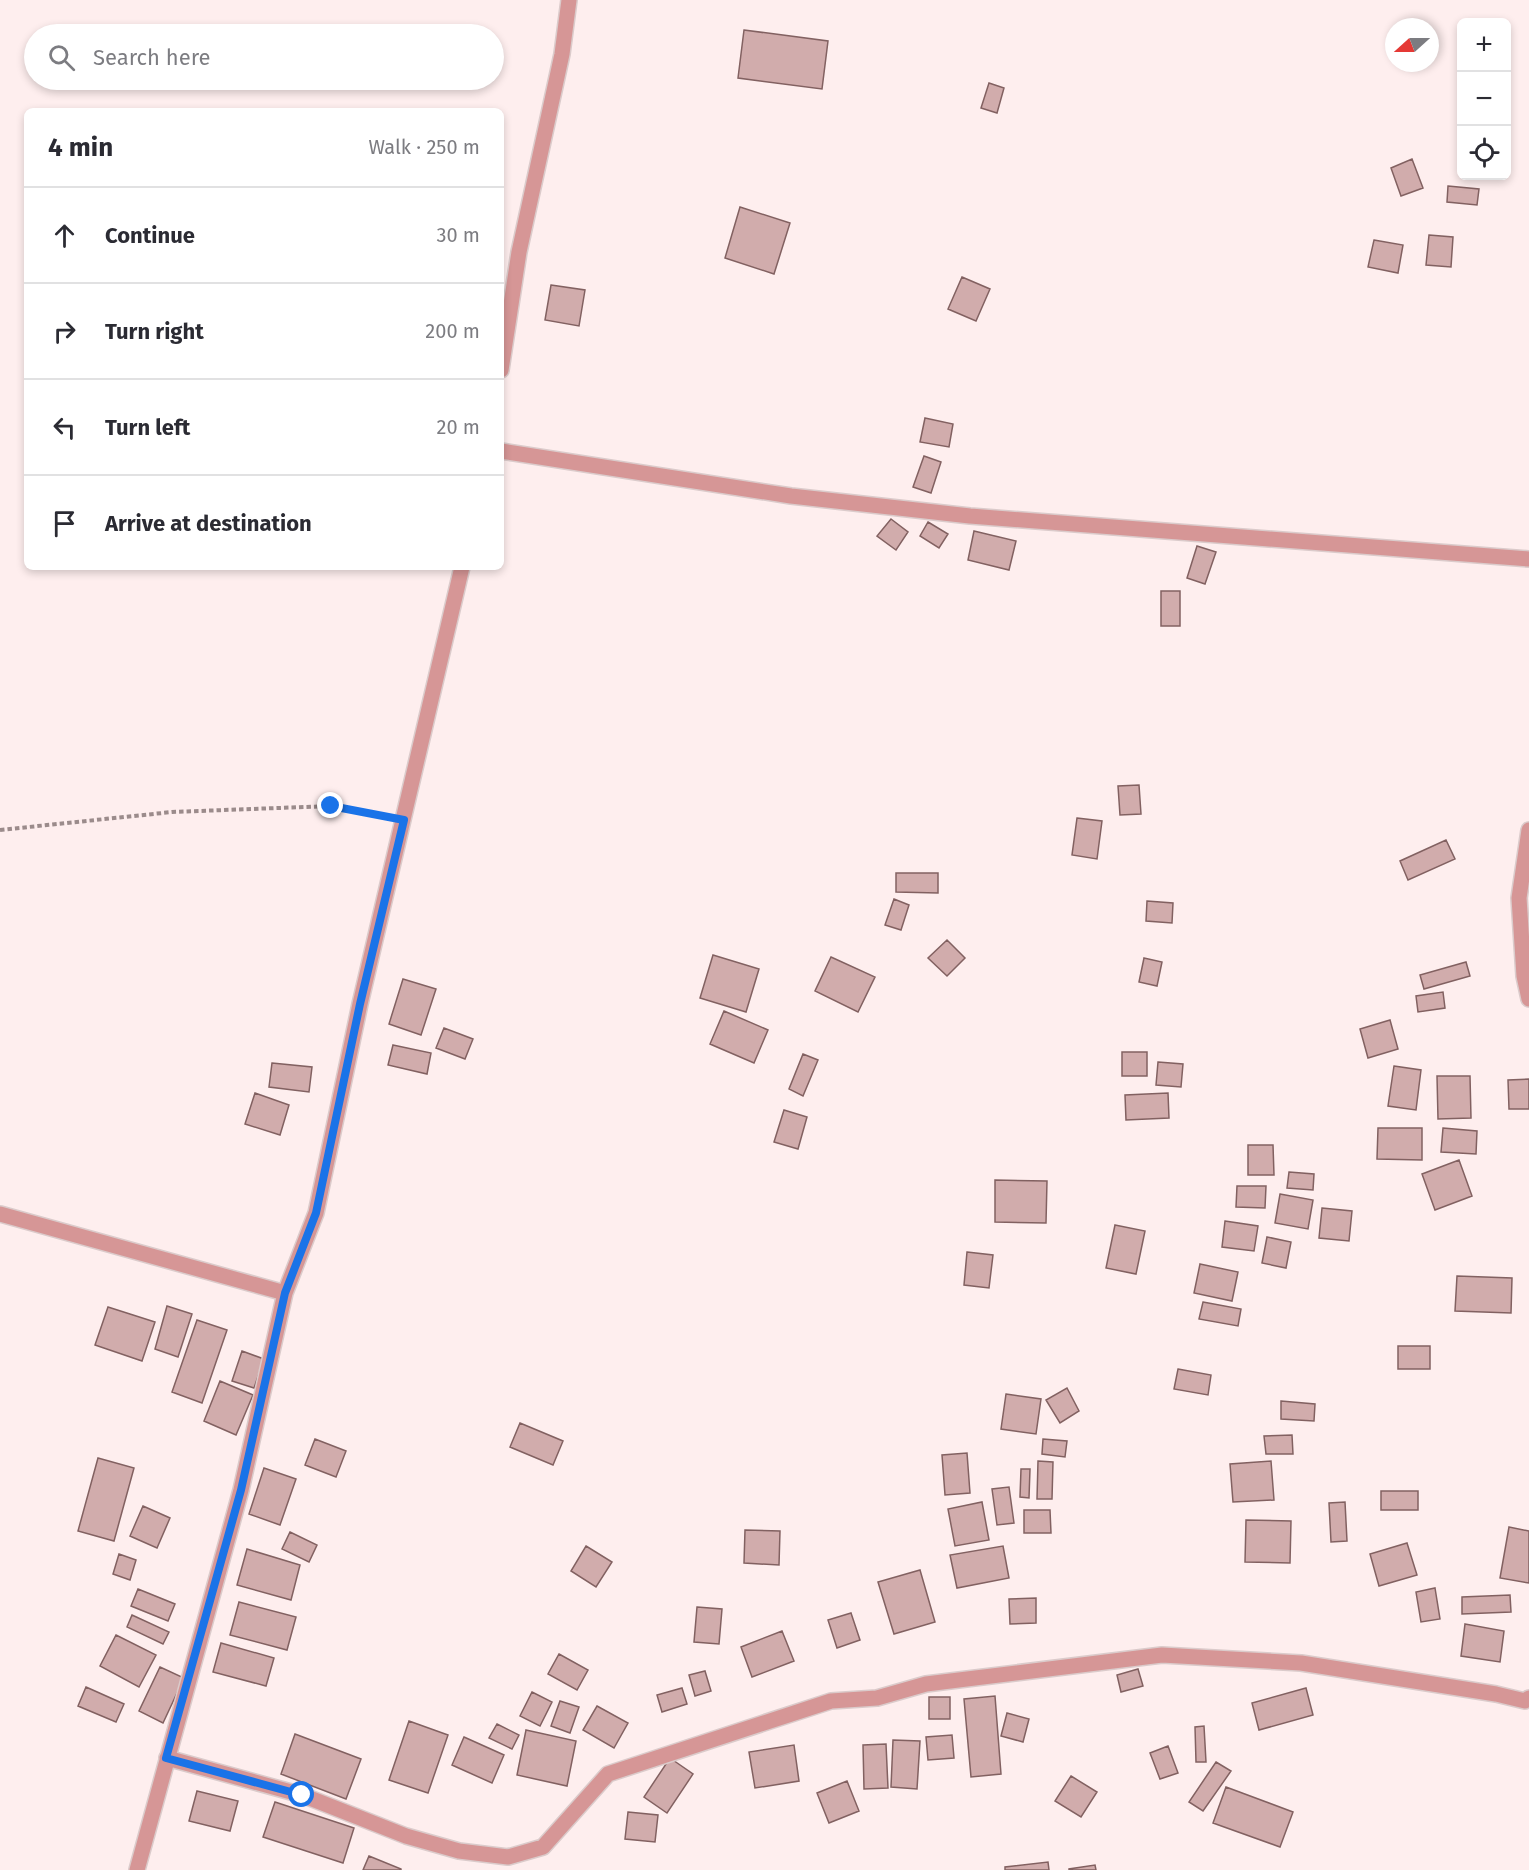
<!DOCTYPE html>
<html lang="en">
<head>
<meta charset="utf-8">
<style>
  :root { --surface:#fff; --page:#f7f7f7; --text:#2b2b33; --muted:#7c7c81; --line:#e1e1e2 }
  body { margin:0; font-family:"Fira Sans",sans-serif; background:var(--page); color:var(--text) }
  .controls { position:absolute; right:18px; top:18px; display:grid; overflow:hidden; border-radius:9px; box-shadow:0 3px 9px #0003 }
  .controls button { width:54px; height:54px; display:grid; place-items:center; padding:0; border:0; border-bottom:2px solid var(--line); background:var(--surface); color:var(--text); font:30px sans-serif }
  .compass { position:absolute; left:1385px; top:18px; width:54px; height:54px; border-radius:50%; background:var(--surface); box-shadow:0 3px 9px #0003; rotate:249deg }
  .stop { position:absolute; width:18px; height:18px; margin:-14px; border:4px solid #1a73e8; border-radius:50%; background:#fff }
  .stop.end { background:#1a73e8; border-color:#fff; box-shadow:0 2px 6px #0008 }
  .list { margin:0; padding:0; list-style:none }
  h2 { display:flex; justify-content:space-between; align-items:center; height:78px; margin:0; padding:0 24px; font-size:26px }
  h2 small { font-size:20px; font-weight:400; color:var(--muted) }
  .list li { display:grid; grid-template-columns:39px 1fr auto; gap:18px; align-items:center; box-sizing:border-box; height:96px; padding:0 24px; border-top:2px solid var(--line) }
  .list b { display:block; font-size:22px; white-space:nowrap }
  .list em { font-size:20px; font-style:normal; color:var(--muted) }
  .icon { flex:none; width:33px; height:33px; fill:none; stroke:currentColor; stroke-width:2; stroke-linecap:round; stroke-linejoin:round }
  .map { position:relative; flex:none; width:1529px; height:1870px; overflow:hidden }
  .search { position:absolute; background:var(--surface); box-shadow:0 3px 9px #0003; left:24px; top:24px; width:480px; height:66px; display:flex; align-items:center; gap:15px; box-sizing:border-box; padding:0 21px; border-radius:33px; color:var(--muted); font-size:22px }
  .panel { position:absolute; background:var(--surface); box-shadow:0 3px 9px #0003; left:24px; top:108px; width:480px; height:462px; border-radius:9px }
  .map>svg:first-child { display:block }
  .building { fill:#d1acac; stroke:#826161; stroke-width:1.5 }
  .lines { fill:none; stroke-linecap:round; stroke-linejoin:round }
  .minor-casing { stroke:#dbcbcb; stroke-width:18 }
  .path { stroke:#9b8b8b; stroke-width:4; stroke-dasharray:4.5 3; stroke-linecap:butt }
  .minor { stroke:#d69696; stroke-width:15 }
  .route { stroke:#1a73e8; stroke-width:8 }
</style>
</head>
<body>
<div class="map">
<svg width="1529" height="1870" viewBox="0 0 1529 1870">
  <rect width="100%" height="100%" fill="#feeeee"/>
  <path class="building" d="M744 30 828 41 822 89 738 78Z
    M989 83 1004 88 997 113 981 108Z
    M1412 159 1423 188 1401 196 1391 168Z
    M1448 186 1479 189 1477 205 1447 202Z
    M740 207 790 223 774 274 725 258Z
    M1429 235 1453 237 1451 267 1426 265Z
    M1374 240 1403 245 1398 273 1368 267Z
    M962 277 990 289 976 321 948 309Z
    M551 285 585 290 579 326 545 320Z
    M925 418 953 424 949 447 920 442Z
    M924 456 941 462 931 493 913 487Z
    M891 519 908 532 896 550 877 536Z
    M928 522 948 534 939 548 920 536Z
    M974 531 1016 541 1009 570 968 560Z
    M1197 546 1216 552 1205 584 1187 578Z
    M1161 591H1180V626H1161Z
    M1139 785 1141 814 1120 815 1118 786Z
    M1077 818 1102 821 1097 859 1072 855Z
    M1446 840 1455 859 1408 880 1400 861Z
    M896 873H938V893L896 892Z
    M894 899 909 905 901 930 885 925Z
    M1147 901 1173 903 1172 923 1146 921Z
    M947 940 965 958 947 976 928 958Z
    M713 955 759 969 746 1012 700 998Z
    M831 957 875 977 858 1012 815 991Z
    M1144 958 1162 962 1157 986 1139 982Z
    M1466 962 1470 976 1424 989 1420 975Z
    M403 979 436 989 421 1035 389 1024Z
    M1443 992 1445 1008 1418 1012 1416 996Z
    M724 1011 768 1030 754 1063 710 1044Z
    M1390 1020 1398 1049 1368 1058 1360 1029Z
    M444 1028 473 1039 465 1059 436 1048Z
    M393 1045 431 1053 427 1074 388 1065Z
    M1122 1052H1147V1076H1122Z
    M803 1054 818 1060 803 1096 789 1089Z
    M1158 1062 1183 1064 1181 1087 1156 1085Z
    M272 1063 312 1067 309 1092 269 1087Z
    M1394 1066 1421 1070 1416 1110 1388 1106Z
    M1437 1076H1470L1471 1118 1438 1119Z
    M1529 1079V1109H1509L1508 1080Z
    M255 1093 289 1105 280 1135 245 1124Z
    M1168 1093 1169 1118 1126 1120 1125 1095Z
    M784 1110 807 1117 798 1149 774 1142Z
    M1378 1128H1422V1160L1377 1159Z
    M1443 1128 1477 1131 1476 1154 1441 1152Z
    M1248 1145H1273L1274 1175H1248Z
    M1459 1160 1472 1196 1435 1210 1422 1174Z
    M1289 1172 1314 1174 1313 1190 1287 1188Z
    M995 1180 1047 1181 1046 1223 995 1222Z
    M1237 1186H1266L1265 1208 1236 1207Z
    M1280 1194 1313 1200 1308 1229 1275 1223Z
    M1322 1208 1352 1211 1349 1241 1319 1238Z
    M1225 1221 1258 1226 1254 1251 1222 1247Z
    M1115 1225 1145 1231 1136 1274 1106 1268Z
    M1267 1237 1291 1242 1286 1268 1262 1263Z
    M967 1252 993 1255 989 1288 964 1285Z
    M1200 1264 1238 1272 1232 1301 1194 1293Z
    M1457 1276 1512 1278 1511 1313 1455 1311Z
    M1203 1302 1241 1309 1238 1326 1199 1319Z
    M167 1306 192 1314 178 1357 155 1349Z
    M108 1307 155 1322 142 1361 95 1345Z
    M197 1320 227 1330 202 1403 172 1392Z
    M1398 1346H1430V1369H1398Z
    M242 1351 264 1359 254 1388 232 1381Z
    M1178 1369 1211 1375 1208 1395 1174 1389Z
    M220 1381 253 1395 236 1435 204 1421Z
    M1067 1388 1079 1411 1060 1423 1046 1400Z
    M1006 1394 1041 1399 1036 1434 1001 1429Z
    M1281 1401 1315 1404 1314 1421 1281 1419Z
    M520 1423 563 1441 553 1465 510 1447Z
    M1292 1435 1293 1454H1266L1264 1436Z
    M315 1439 346 1451 336 1477 305 1465Z
    M1043 1439 1067 1441 1065 1457 1042 1454Z
    M967 1453 970 1493 945 1495 942 1455Z
    M98 1458 134 1468 114 1541 78 1531Z
    M1038 1461 1053 1462 1052 1499H1037Z
    M1271 1461 1274 1500 1233 1502 1230 1464Z
    M264 1468 296 1479 280 1525 249 1514Z
    M1021 1469H1030L1029 1498 1020 1497Z
    M1009 1487 1014 1523 997 1525 992 1489Z
    M1381 1491H1418V1510H1381Z
    M982 1502 989 1540 955 1546 948 1509Z
    M1345 1502 1347 1541 1331 1542 1329 1503Z
    M143 1506 170 1518 157 1548 130 1536Z
    M1024 1510H1050L1051 1533H1024Z
    M1246 1520 1291 1521 1290 1563 1245 1562Z
    M1509 1527 1529 1531V1583L1500 1578Z
    M745 1530 780 1531 779 1565 744 1563Z
    M290 1532 317 1545 309 1562 282 1549Z
    M1407 1543 1417 1575 1379 1586 1370 1554Z
    M586 1546 612 1562 596 1587 571 1571Z
    M1003 1546 1009 1578 957 1588 950 1555Z
    M247 1549 300 1565 291 1600 237 1585Z
    M119 1554 136 1560 130 1580 113 1574Z
    M920 1570 935 1622 894 1634 878 1582Z
    M1435 1588 1440 1619 1421 1622 1416 1592Z
    M138 1589 175 1604 168 1621 131 1606Z
    M1510 1595 1511 1612 1462 1614V1597Z
    M1036 1598V1623L1010 1624 1009 1599Z
    M239 1602 296 1617 287 1650 230 1635Z
    M697 1607 722 1609 719 1644 694 1642Z
    M851 1613 860 1640 837 1648 828 1620Z
    M132 1615 169 1632 163 1644 127 1627Z
    M1465 1624 1504 1631 1500 1662 1461 1656Z
    M782 1631 794 1661 752 1677 741 1647Z
    M116 1635 156 1655 139 1687 100 1666Z
    M221 1643 274 1658 266 1686 213 1672Z
    M559 1654 588 1670 577 1690 548 1674Z
    M160 1667 184 1678 163 1723 139 1711Z
    M1138 1669 1143 1686 1121 1692 1117 1675Z
    M705 1671 711 1691 695 1696 689 1675Z
    M86 1687 124 1704 116 1722 78 1706Z
    M682 1688 687 1704 662 1712 657 1695Z
    M1306 1688 1313 1715 1259 1730 1252 1703Z
    M532 1692 552 1702 540 1726 520 1716Z
    M995 1696 1001 1774 971 1777 964 1699Z
    M929 1697H950V1719H929Z
    M560 1701 579 1707 570 1733 551 1726Z
    M597 1706 628 1723 614 1748 583 1730Z
    M1007 1713 1029 1719 1023 1742 1001 1736Z
    M409 1721 448 1735 428 1793 389 1780Z
    M497 1724 519 1735 512 1749 489 1738Z
    M1204 1726 1206 1762H1196L1195 1727Z
    M526 1730 576 1741 567 1786 517 1775Z
    M295 1734 361 1759 346 1799 281 1774Z
    M952 1735 954 1758 928 1760 926 1737Z
    M464 1737 504 1755 492 1783 452 1765Z
    M893 1740 920 1741 917 1789 891 1787Z
    M886 1744 888 1788 864 1789 863 1745Z
    M794 1745 799 1781 755 1788 749 1752Z
    M1168 1746 1178 1773 1160 1779 1150 1753Z
    M670 1758 693 1774 667 1813 644 1797Z
    M1216 1762 1231 1771 1203 1811 1189 1802Z
    M1071 1776 1097 1792 1081 1817 1055 1801Z
    M847 1781 859 1811 829 1823 817 1793Z
    M1226 1787 1293 1812 1280 1847 1213 1823Z
    M197 1791 238 1801 230 1831 189 1821Z
    M275 1802 354 1828 343 1863 263 1837Z
    M628 1812 658 1815 655 1842 625 1839Z
    M369 1856 401 1869V1870H363Z
    M1048 1862 1049 1870H1005V1867Z
    M1095 1865 1096 1870H1069V1869Z"/>
  <g class="lines">
    <defs>
      <path id="minor" d="M501 370 519 252 562 54 569 0
        M501 451 791 496 970 516 1529 559
        M1529 830 1519 898 1524 976 1529 999
        M0 1214 285 1293
        M167 1758 302 1795 406 1836 459 1851 508 1857 543 1847 608 1774 831 1701 877 1698 926 1684 1162 1655 1301 1663 1496 1694 1525 1701 1529 1698
        M137 1870 241 1490 285 1293 316 1213 360 1004 462 567"/>
    </defs>
    <use href="#minor" class="minor-casing"/>
    <path class="path" d="M0 830 172 812 331 806 380 815"/>
    <use href="#minor" class="minor"/>
  </g>
  <g class="lines">
    <path class="route" d="M302 1795 166 1758 241 1490 285 1293 316 1213 360 1004 404 820 331 806"/>
  </g>
</svg>
<div class="controls">
<button>+</button>
<button>−</button>
<button><svg class="icon" aria-label="locate" viewBox="0 0 24 24"><circle cx="12" cy="12" r="6"/><path d="M12 2v4M12 18v4M2 12h4M18 12h4"/></svg></button>
</div>
<svg class="compass" viewBox="-18 -18 36 36"><path d="M0-13l5 13h-10z" fill="#e53935"/><path d="M0 13l5-13h-10z" fill="#7c7c81"/></svg>
<div class="stop" style="left:302px;top:1795px"></div>
<div class="stop end" style="left:331px;top:806px"></div>
<div class="search"><svg class="icon" aria-label="search" viewBox="0 0 24 24"><circle cx="10" cy="10" r="6"/><path d="M15 15l6 6"/></svg>Search here</div>
<section class="panel">
<h2>4 min<small>Walk · 250 m</small></h2>
<ul class="list">
<li><svg class="icon" aria-label="ahead" viewBox="0 0 24 24"><path d="M12 20V5M6 11l6-6 6 6"/></svg><div><b>Continue</b></div><em>30 m</em></li>
<li><svg class="icon" aria-label="right" viewBox="0 0 24 24"><path d="M7 20v-9h11M14 6l5 5-5 5"/></svg><div><b>Turn right</b></div><em>200 m</em></li>
<li><svg class="icon" aria-label="left" viewBox="0 0 24 24"><path d="M17 20v-9H6M10 6l-5 5 5 5"/></svg><div><b>Turn left</b></div><em>20 m</em></li>
<li><svg class="icon" aria-label="arrive" viewBox="0 0 24 24"><path d="M6 21V4h12l-3 4 3 4H6"/></svg><div><b>Arrive at destination</b></div></li>
</ul>
</section>
</div>
</body>
</html>
